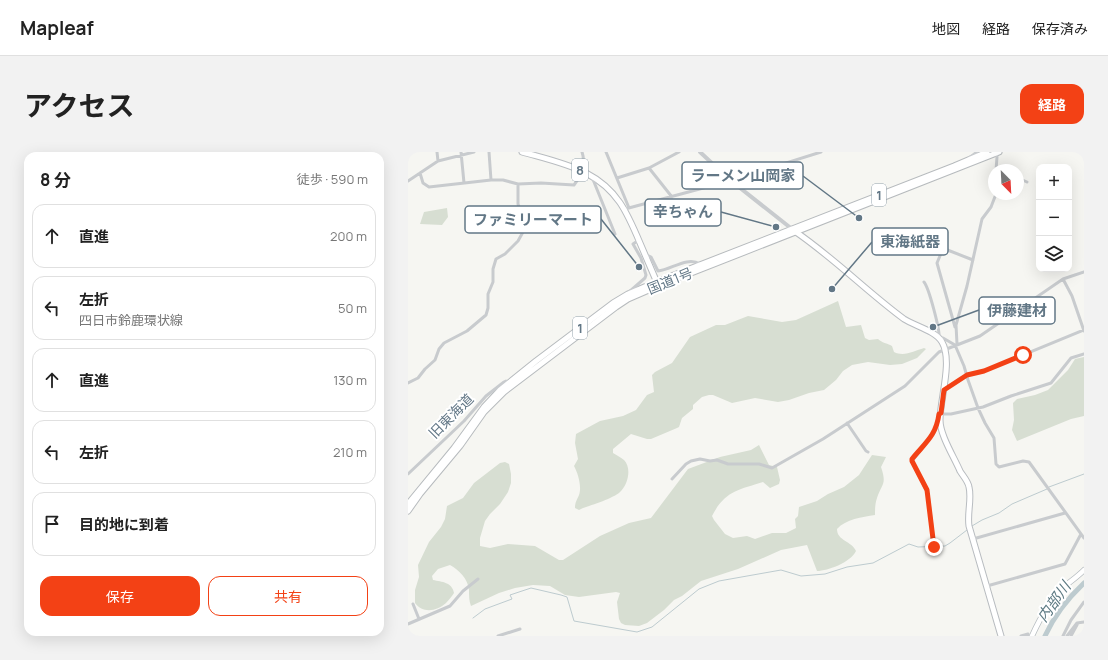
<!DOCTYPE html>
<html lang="ja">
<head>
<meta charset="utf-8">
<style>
  :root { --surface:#fff; --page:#f2f2f2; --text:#222; --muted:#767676; --line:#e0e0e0; --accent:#f34115 }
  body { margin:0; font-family:Manrope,"Noto Sans JP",sans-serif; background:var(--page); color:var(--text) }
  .controls { position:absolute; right:12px; top:12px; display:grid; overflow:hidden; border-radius:8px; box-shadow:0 4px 16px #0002 }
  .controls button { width:36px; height:36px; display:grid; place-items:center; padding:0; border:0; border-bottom:1px solid var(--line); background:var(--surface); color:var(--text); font:20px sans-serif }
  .compass { position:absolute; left:580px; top:12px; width:36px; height:36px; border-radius:50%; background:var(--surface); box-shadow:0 4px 16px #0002; rotate:156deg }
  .stop { position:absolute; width:12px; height:12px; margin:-9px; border:3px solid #f34115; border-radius:50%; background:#fff }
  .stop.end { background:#f34115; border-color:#fff; box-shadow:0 1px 4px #0008 }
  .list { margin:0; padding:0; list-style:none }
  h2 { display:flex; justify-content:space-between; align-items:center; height:52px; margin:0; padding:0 16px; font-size:17px }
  h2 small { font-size:13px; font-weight:400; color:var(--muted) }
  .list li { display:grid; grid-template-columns:26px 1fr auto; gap:12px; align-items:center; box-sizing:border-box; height:64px; margin:0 8px 8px; padding:0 8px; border:1px solid var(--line); border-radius:12px }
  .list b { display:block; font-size:15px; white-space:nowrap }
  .list p { margin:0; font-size:13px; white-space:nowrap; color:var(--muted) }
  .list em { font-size:13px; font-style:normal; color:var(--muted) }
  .actions { display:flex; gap:8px; padding:12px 16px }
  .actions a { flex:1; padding:9px 0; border:1px solid var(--accent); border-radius:12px; text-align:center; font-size:14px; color:var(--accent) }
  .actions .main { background:var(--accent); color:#fff }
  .icon { flex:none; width:22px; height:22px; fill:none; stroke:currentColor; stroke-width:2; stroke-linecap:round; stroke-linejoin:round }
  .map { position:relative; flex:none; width:676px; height:484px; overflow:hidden; border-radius:12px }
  header { display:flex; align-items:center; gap:24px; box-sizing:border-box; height:56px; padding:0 20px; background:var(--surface); border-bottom:1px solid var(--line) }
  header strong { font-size:19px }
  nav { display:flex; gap:22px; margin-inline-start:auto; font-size:14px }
  .intro { display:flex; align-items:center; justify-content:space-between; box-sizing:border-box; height:96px; padding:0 24px }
  h1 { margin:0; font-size:28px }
  .button { padding:10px 18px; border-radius:12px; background:var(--accent); color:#fff; font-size:14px; font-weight:700 }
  main { display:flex; gap:24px; padding:0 24px }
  aside { flex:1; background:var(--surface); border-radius:12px; box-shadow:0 4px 16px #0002 }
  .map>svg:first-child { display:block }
  .green { fill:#d7ded2 }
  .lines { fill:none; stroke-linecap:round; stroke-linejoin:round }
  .stream { stroke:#bdcbcf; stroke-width:1 }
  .river { stroke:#bdcbcf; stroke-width:5 }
  .secondary-casing { stroke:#b7bdc1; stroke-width:6 }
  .primary-casing { stroke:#b8bcc0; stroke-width:7 }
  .trunk-casing { stroke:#b7bbbe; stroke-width:7 }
  .minor { stroke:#c8cbce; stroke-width:3 }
  .tertiary { stroke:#c8cbce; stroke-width:4 }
  .secondary { stroke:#fff; stroke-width:4.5 }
  .primary { stroke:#fff; stroke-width:5 }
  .trunk { stroke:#fff; stroke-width:5 }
  .route { stroke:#f34115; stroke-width:5 }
  .labels { text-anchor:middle; stroke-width:4; stroke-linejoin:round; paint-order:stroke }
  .shield { fill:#fff; stroke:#91a0aa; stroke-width:1 }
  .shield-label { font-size:13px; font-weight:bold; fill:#627786 }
  .street-label { font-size:14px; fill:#627786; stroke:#fff }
  .water-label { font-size:15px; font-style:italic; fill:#5d7a83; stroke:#fff }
  .leader { fill:none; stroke:#627786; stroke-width:1.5 }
  .callout-dot { fill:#627786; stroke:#fff; stroke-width:1.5 }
  .callout { fill:#fff; stroke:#627786; stroke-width:1.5 }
  .callout-label { font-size:15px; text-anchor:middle; font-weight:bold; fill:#627786 }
</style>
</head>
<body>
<header>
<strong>Mapleaf</strong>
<nav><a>地図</a><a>経路</a><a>保存済み</a></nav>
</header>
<div class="intro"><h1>アクセス</h1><a class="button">経路</a></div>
<main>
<aside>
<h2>8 分<small>徒歩 · 590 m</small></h2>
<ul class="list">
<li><svg class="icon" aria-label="ahead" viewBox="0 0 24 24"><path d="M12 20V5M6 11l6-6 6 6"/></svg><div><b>直進</b></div><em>200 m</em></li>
<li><svg class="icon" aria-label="left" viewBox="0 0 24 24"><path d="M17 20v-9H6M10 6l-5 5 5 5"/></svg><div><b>左折</b><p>四日市鈴鹿環状線</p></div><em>50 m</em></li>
<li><svg class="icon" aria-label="ahead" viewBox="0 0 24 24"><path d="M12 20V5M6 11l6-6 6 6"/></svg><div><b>直進</b></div><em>130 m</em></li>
<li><svg class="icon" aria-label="left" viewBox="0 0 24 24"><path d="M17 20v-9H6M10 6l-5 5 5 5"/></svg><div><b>左折</b></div><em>210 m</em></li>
<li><svg class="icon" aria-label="arrive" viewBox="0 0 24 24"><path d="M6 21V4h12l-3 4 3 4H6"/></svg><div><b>目的地に到着</b></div></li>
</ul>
<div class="actions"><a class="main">保存</a><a>共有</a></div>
</aside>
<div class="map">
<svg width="676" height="484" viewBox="0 0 676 484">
  <rect width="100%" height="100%" fill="#f6f6f2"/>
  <path class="green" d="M39 56 40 65 34 73 12 72 16 60Z
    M430 149 438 175 453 173 457 186 461 188 470 187C474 191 479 191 484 194L486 200C496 205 506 199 516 196L518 197 509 206 494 212 482 213 460 210 444 213 435 219 428 228 416 238 401 241 381 248 370 250 347 246 324 251 305 243H301L294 245 285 253V257L274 266 271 275 269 276 243 287H239L223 282 205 297V301C209 303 213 306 216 308 224 316 220 333 212 340 206 346 184 353 175 356L171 358 167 356C167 350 169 348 171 343 174 335 170 321 166 314L170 307 167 291 168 282 192 269 215 264 228 258 239 243 246 240 244 223 247 220 264 211 282 185 308 173H317L340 164 374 170 388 168Z
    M676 205V264L663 267 609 289 604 278 606 268 605 251 609 247 627 243 640 238 660 218 667 207Z
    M351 293 361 313 369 315 372 328 371 332 362 336 355 330C330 338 317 339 304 364L306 368 317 382 325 386 339 384 347 387 364 381H378L388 376 387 367 390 364 391 355 409 349 420 342 436 335 451 323 464 303 478 305 473 315C479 333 474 331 469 346 467 352 467 357 467 363 454 365 438 367 429 377 429 389 444 389 448 399 443 410 420 419 409 419L399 393 373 398 330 417 293 429 274 444 266 448 256 458 239 471 231 474 217 473 213 471 211 467 209 450 212 441 208 440 171 445 157 443 142 434 125 433 107 436 91 441 63 454C61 449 61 444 61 438 60 427 51 418 42 413L30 417 24 424 25 428C34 430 44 430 46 441 44 444 41 448 38 451 29 459 15 462 7 451V438L11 425 10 413 21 390 33 375 37 367 39 354 55 346 66 331 92 311 97 310 101 312 103 322V331L100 340 92 352 82 362 77 369 72 386V394L82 396 100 392 127 394 151 408H155L192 384 221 371 243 366 280 317 312 305 343 298Z"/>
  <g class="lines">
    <path class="stream" d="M641 335 676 322
      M564 374 574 368 591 361 604 352 639 337
      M65 466 77 457 104 447 102 443 123 436 153 443 159 445 166 469 229 480 244 475 291 437 311 429 373 418 393 424 417 422 439 415 465 411 501 392 510 395 537 394 542 391 559 378"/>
    <path class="river" d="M637 484C646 464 660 446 676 431"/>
    <defs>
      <path id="secondary" d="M624 484C632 466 642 448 657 434 663 429 670 424 676 418"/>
      <path id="primary" d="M114 0C135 6 158 11 178 21 209 37 219 60 232 91 238 105 244 119 250 133
        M385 78C424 104 458 139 496 167 507 174 528 179 534 190 545 209 532 247 532 268 532 283 546 305 552 319 555 324 560 329 561 335 564 347 559 361 561 374L593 484"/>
      <path id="trunk" d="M0 352 46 296 76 255 92 238 128 209 205 151 220 142 248 130 546 14 579 0
        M0 359 12 342 52 294 76 260 96 240 208 155 220 147 250 134 591 0"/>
    </defs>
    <use href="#secondary" class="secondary-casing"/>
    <use href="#primary" class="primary-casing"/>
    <use href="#trunk" class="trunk-casing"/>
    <path class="minor" d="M29 0 30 9
      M53 0 56 31
      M81 0 83 28
      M198 0 221 56
      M561 6 569 0
      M241 16 271 0
      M588 18 589 5 588 0
      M12 21 15 31 21 35 83 28H95L110 32 133 31 166 33C173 24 178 11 174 0
      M184 25 207 82
      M209 26 241 16 264 45
      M610 26 619 30
      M0 29 30 9 66 0
      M217 57 314 31 413 0
      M238 105 241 104 243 105 250 119C263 118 279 104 292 112
      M655 127 664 144 676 179
      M516 130C521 136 532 178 531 185
      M221 140 237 126 238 123 233 106 225 92 231 88
      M547 175 529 111 534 99 537 97 565 108
      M532 187 535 186 547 193 556 214 560 228 570 256 577 271 586 286 588 312 591 315 615 309 621 310 676 386
      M549 192 548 173 559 134 574 67 583 55 588 42
      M559 223 576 219 676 178
      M0 231 10 226 17 217 27 208 31 197 36 191 59 179 78 163 80 156V142L85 130V117L88 107 97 102 110 89 115 80 116 69 110 52V32
      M536 238 551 228 559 224
      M531 262H543L575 255 603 244 643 231 663 206 676 202
      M439 271 458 299 460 300
      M0 322 56 269 78 244 96 230 98 229 101 232
      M264 327 278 312 283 309 292 307 302 309 309 308 320 312H351L364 316 415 287 497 234 531 200 572 184 655 127 676 120
      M565 387 657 361
      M527 398 520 342 504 309 526 281 530 267
      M579 434 657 412 673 382
      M5 452 11 467
      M0 472 42 454 55 439 70 427
      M0 481 1 484
      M90 484 112 477
      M613 484 620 482V484
      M655 484 663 468 676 450
      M659 484 669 471 676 470
      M663 484 670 471"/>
    <path class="tertiary" d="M292 0 322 28 384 77"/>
    <use href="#secondary" class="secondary"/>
    <use href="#primary" class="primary"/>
    <use href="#trunk" class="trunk"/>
  </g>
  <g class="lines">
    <path class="route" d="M526 395 519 338 504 309V307C517 291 528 284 531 262L533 261 536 238 559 223 576 219 615 203"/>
  </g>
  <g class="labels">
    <g class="shield">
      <rect x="164" y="7" width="16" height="22" rx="3"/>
      <rect x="464" y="32" width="14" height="22" rx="3"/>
      <rect x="165" y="165" width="14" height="22" rx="3"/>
    </g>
    <g class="shield-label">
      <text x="172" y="23">8</text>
      <text x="471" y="48">1</text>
      <text x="172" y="181">1</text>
    </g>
    <g class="street-label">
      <text transform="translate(262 129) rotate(-22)" y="5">国道1号</text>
      <text transform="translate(43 264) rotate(-45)" y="5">旧東海道</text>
    </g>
    <g class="water-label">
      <text transform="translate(646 450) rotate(-54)" y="5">内部川</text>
    </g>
  </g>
  <path class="leader" d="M451 66L395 24M368 75L313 60M231 115L193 67M424 137L464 90M525 175L571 158"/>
  <g class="callout-dot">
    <circle cx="451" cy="66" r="4"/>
    <circle cx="368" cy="75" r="4"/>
    <circle cx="231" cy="115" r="4"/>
    <circle cx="424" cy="137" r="4"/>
    <circle cx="525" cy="175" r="4"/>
  </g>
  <g class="callout">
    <rect x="274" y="10" width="121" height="27" rx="4"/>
    <rect x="237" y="47" width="76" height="27" rx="4"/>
    <rect x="57" y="54" width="136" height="27" rx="4"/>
    <rect x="464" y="76" width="76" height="27" rx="4"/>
    <rect x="571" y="145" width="76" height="27" rx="4"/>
  </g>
  <g class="callout-label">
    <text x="335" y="29">ラーメン山岡家</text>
    <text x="275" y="65">辛ちゃん</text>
    <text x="125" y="73">ファミリーマート</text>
    <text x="502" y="95">東海紙器</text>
    <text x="609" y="164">伊藤建材</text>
  </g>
</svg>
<div class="controls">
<button>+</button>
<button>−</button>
<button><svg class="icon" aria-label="layers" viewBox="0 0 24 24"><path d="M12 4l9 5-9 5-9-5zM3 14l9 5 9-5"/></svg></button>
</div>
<svg class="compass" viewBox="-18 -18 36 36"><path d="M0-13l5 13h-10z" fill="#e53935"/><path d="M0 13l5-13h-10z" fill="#767676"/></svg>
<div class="stop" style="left:615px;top:203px"></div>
<div class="stop end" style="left:526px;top:395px"></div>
</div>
</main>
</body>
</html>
